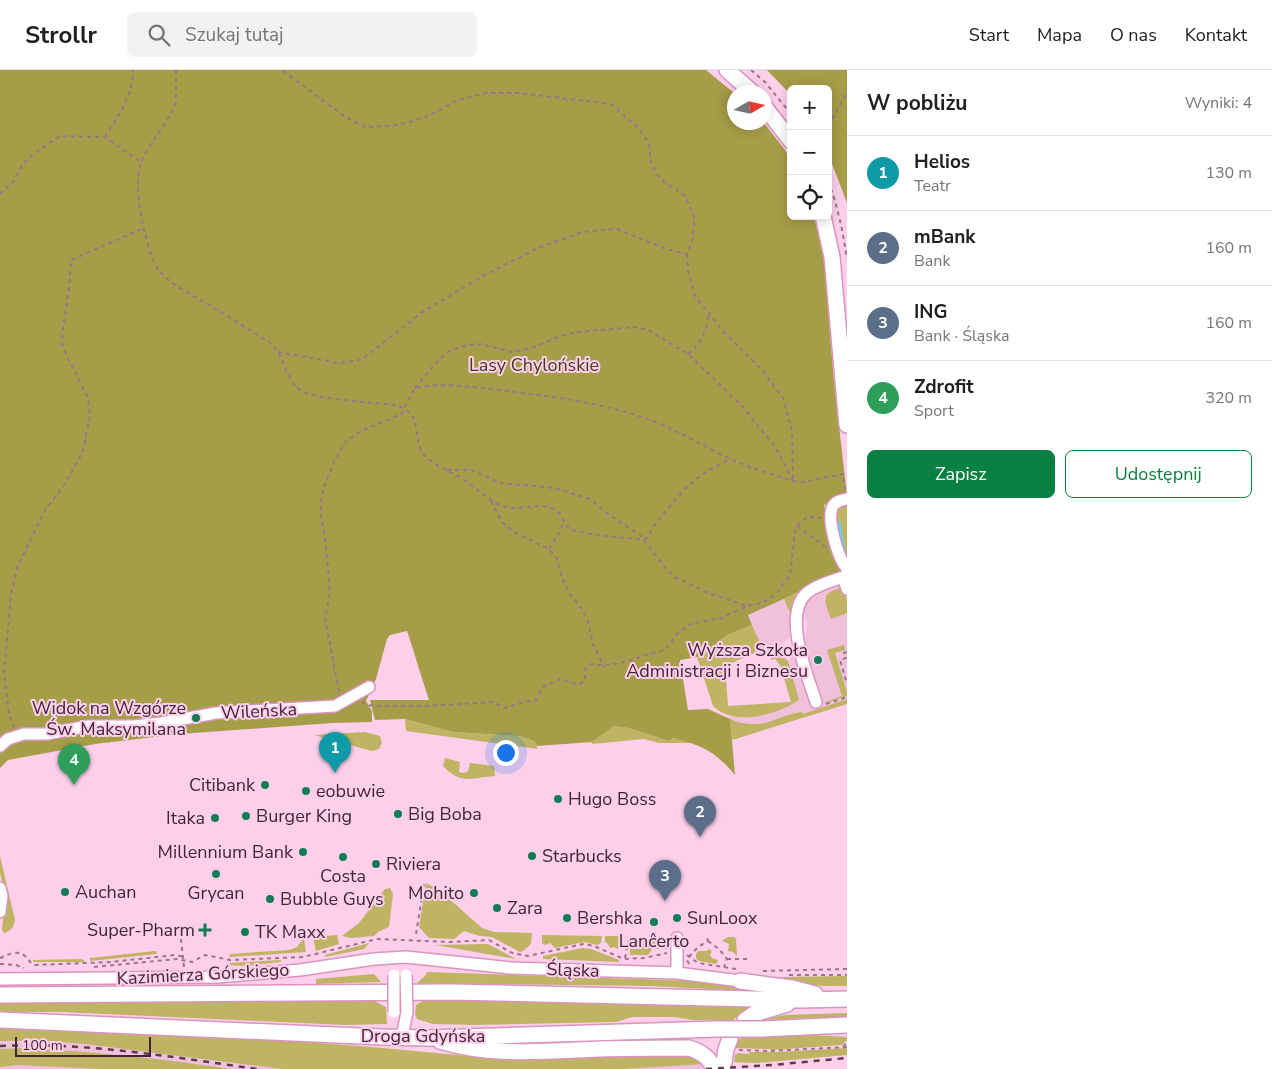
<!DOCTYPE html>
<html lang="pl">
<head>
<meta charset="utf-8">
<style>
  :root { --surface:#fff; --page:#f2f2f2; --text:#202124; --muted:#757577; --line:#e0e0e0; --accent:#0b8043 }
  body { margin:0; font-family:"Nunito Sans",sans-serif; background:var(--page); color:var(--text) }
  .controls { position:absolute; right:15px; top:15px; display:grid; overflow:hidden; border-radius:8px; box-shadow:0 2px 12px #0003 }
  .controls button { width:45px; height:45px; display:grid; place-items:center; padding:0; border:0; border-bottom:1px solid var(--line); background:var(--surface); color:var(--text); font:25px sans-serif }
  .compass { position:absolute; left:727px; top:15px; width:45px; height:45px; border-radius:50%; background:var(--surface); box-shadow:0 2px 12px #0003; rotate:81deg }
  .scale { position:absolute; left:15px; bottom:12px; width:136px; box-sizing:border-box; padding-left:5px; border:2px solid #422537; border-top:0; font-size:14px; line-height:18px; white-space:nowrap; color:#422537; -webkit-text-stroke:4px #fdcfea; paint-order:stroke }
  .you { position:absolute; left:505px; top:682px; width:18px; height:18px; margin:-12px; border:4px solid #fff; border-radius:50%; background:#1a73e8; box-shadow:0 0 0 8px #1a73e833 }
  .badge { display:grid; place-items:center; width:32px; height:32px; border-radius:50%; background:var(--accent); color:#fff; font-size:16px; font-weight:700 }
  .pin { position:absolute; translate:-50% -41px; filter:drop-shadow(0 1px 2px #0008) }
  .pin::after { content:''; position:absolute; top:26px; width:18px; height:15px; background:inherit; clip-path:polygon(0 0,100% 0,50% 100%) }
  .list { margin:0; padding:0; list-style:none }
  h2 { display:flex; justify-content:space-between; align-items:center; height:65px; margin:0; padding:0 20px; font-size:21px }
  h2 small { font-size:16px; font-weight:400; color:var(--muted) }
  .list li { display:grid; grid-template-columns:32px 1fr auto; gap:15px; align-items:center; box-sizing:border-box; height:75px; padding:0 20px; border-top:1px solid var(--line) }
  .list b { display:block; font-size:19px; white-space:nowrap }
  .list p { margin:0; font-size:16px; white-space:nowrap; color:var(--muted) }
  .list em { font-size:16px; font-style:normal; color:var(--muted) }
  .actions { display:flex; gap:10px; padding:15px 20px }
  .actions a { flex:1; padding:11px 0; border:1px solid var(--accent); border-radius:8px; text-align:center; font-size:18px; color:var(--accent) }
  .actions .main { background:var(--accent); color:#fff }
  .icon { flex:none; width:28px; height:28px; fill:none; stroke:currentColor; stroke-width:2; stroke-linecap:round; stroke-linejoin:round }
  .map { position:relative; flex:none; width:847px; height:999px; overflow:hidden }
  header { display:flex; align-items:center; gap:30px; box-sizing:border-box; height:70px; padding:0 25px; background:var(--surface); border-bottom:1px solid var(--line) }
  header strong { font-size:24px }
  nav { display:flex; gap:28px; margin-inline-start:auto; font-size:18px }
  .search { width:350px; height:45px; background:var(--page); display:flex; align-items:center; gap:12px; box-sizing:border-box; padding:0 18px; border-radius:8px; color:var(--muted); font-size:19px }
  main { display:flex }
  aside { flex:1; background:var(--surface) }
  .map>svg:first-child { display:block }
  .built { fill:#f1c0dc }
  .green { fill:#beb463 }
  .forest { fill:#a69d49 }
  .water { fill:#6bd0f2 }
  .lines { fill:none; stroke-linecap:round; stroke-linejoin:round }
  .minor-casing { stroke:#db93bf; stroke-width:14 }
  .major-casing { stroke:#db93bf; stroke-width:18 }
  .path { stroke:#99748a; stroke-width:2; stroke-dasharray:4 4; stroke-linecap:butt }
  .minor { stroke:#fff; stroke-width:11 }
  .major { stroke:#fff; stroke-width:15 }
  .rail { stroke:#5b3c4f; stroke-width:2.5; stroke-dasharray:6 6; stroke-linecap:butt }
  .minor-bridge-casing { stroke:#db93bf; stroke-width:14; stroke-linecap:butt }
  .major-bridge-casing { stroke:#db93bf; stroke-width:18; stroke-linecap:butt }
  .minor-bridge { stroke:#fff; stroke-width:11 }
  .major-bridge { stroke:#fff; stroke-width:15 }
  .poi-dot { fill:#137c57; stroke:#fdcfea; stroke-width:2 }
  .labels { text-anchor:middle; stroke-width:4; stroke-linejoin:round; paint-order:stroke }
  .park-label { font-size:18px; fill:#423e1a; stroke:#fdcfea }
  .poi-label { font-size:18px; fill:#422537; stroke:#fdcfea; text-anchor:start }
  .street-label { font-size:18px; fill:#422537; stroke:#fdcfea }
</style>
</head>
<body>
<header>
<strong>Strollr</strong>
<div class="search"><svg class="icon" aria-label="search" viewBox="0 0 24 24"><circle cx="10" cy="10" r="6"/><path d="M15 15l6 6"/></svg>Szukaj tutaj</div>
<nav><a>Start</a><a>Mapa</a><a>O nas</a><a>Kontakt</a></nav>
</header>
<main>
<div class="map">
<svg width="847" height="999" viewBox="0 0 847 999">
  <rect width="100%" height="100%" fill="#fdcfea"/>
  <path class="built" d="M842 510 847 529V634L732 670 728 637 791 632 780 594 790 590V582L801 575 806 566 807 554 803 538 805 530Z
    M784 529 793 550 790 567 783 573 767 580 763 579 748 545Z
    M0 971H43L85 974 282 999H0Z
    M706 994V999H624Z"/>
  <path class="green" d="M847 432V493L833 445 834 439Z
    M841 518 847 529V543L831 549C825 532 819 523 841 518Z
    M796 524 793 550 784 529Z
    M752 555 763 579 725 596 728 636 791 632 780 595 775 589 771 590V588L781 585 788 591 799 630C776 645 735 657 713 636L697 587 727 565Z
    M844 575 845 580 835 583 847 622V626L825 633V632L842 626 827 580Z
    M847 629V634L732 670 730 649C743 655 759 656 772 651 782 647 791 643 802 642L803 644Z
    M405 649 453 662 519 666 534 671 538 679 406 661Z
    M614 656 629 658 669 671 673 668 695 673H659L644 669 592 674V672Z
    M365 662 380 666 382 673 379 679 372 681 314 665Z
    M445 688 460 692 459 702 464 703 468 701 470 693 494 696 495 706C471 708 461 715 443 696Z
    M0 786 15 850C14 857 11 861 4 863L2 860 5 827 0 802Z
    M426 813 438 819 482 858 494 862 532 863 531 874 523 881 520 882 492 867 480 866 464 861 454 869 429 868 419 857Z
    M390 818 393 824 389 857 378 862 374 866 351 868 342 866 359 853 385 819Z
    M337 865 339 874 316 881 313 867Z
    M542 865 602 866 601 873 597 875 584 872 555 878 550 873 545 875 542 873Z
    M605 866H619L618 879 614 877 610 878 608 874 605 872Z
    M728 867H734L736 869 737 886 733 882 728 881 729 874 722 871Z
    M304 868 306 882 229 887 230 884 289 880 297 877Z
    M630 868 643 871 667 870V879H652L648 885H630Z
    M369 873 364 879 325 887V885Z
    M488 874 516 889 435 875Z
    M582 878 591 879 619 890V892L543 889V886Z
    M709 879 712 881 710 885 712 888 718 890 716 894 699 891 696 888V884L698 881H706Z
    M155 881 157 882 156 884 90 891V888Z
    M81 889 84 890V892H33V890Z
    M281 890V892L243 896 229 895 227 893Z
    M427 902 697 911 786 923 651 916 417 913 425 906Z
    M374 904 381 912 316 914V909Z
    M847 906V916H822L782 911 783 907Z
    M369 928 386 937 387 954 345 955 61 942H0V930Z
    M426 929H487L756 935 743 941 733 950H693L674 947H632L616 952 474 955 433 954 417 949 415 944 416 935Z
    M847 943V947L761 950 785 945Z
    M0 955 250 968 372 977 500 989 689 982 706 994 624 999H282L85 974 43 971H0Z
    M812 965 847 967V970L842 975 772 980 768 979 734 978 741 967Z
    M27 978C96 982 163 989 232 999H102L18 995 0 997V979Z
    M847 978V985L756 993 734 992 735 985 738 983 749 984V982H778Z"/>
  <path class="forest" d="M0 0H706L734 23V52L764 53 785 80 791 91V146H813L823 178 834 312 847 426 824 435 836 486 844 502 748 545 752 555 727 565 697 587 680 590 688 640 708 639 730 649 735 705C716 682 702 675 673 668L669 671 629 658 614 656 592 672 537 676 534 671 519 666 453 662 405 649 375 650 370 630H429C421 607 415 584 407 561L390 565 387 569 376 609 366 631 372 641V652L332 653 180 664 95 674 8 690 0 698Z
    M767 0H847V133L828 83V19H791V25Z"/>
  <path class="water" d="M840 451 846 484 840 485 833 453Z"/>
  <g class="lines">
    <defs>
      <path id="minor" d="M847 429C842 430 836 431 833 436 826 448 838 489 847 498
        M847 505 843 507 847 519
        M816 632C808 607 781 543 808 522 817 515 832 511 843 507
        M0 676 8 669 24 664H47L88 656H134L161 653 216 643 335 636 369 617
        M0 818 2 826 0 842
        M677 903V868
        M0 909 217 907 300 900 374 889 406 887 511 898 677 903 740 911
        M402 967 407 942"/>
      <path id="major" d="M727 0 752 22
        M764 36 791 71
        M823 146 832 187 847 355
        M740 911 792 918 815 924
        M0 925 451 922 801 930 847 929
        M0 950 382 967 429 968 717 959
        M745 950 754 944 787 934
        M761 959 847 955
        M440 971C492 987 547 981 600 979 630 978 659 978 689 978 702 982 708 987 715 999
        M723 999 726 979 730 969"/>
    </defs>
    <use href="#minor" class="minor-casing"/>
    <use href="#major" class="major-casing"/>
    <path class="path" d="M176 0V30L174 38C165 56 150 72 142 91 135 107 138 128 141 145 144 161 150 190 161 203 172 215 192 225 206 233 227 246 248 259 269 272 286 284 284 313 304 322 320 329 355 331 373 333 383 334 394 333 403 338 424 348 411 376 427 388 440 398 456 404 470 414 482 422 491 433 505 437 521 441 541 431 555 440 563 444 562 453 569 458 579 465 630 468 645 470
      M751 0 765 12 791 44
      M828 56 847 23
      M105 67C118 47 133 25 133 0
      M828 111C838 136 843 163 847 189
      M0 124 14 111 23 94 33 84 60 66 105 67 141 92
      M687 184 688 201 695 226 721 259 761 299 783 328 792 361 793 409
      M278 282 339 293 361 290 421 243 483 206 538 178 582 162 617 159 666 179 687 184 692 171 695 149 685 126 659 108 651 93 649 73 637 57 611 34 519 23H486L458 30 430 45 410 52 391 56 365 57 344 46 282 0
      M688 284C703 271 706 262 709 243
      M415 318 440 288 451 280 464 276 481 274 511 282 532 278 560 266 576 262 636 257 648 260 688 284 742 336 776 378 793 411
      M447 400H472L500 413 555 418 590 429 604 441 641 466 663 495 675 507 706 522 747 536
      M491 431 502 452 514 462 549 479 557 489 562 508 570 524 582 539 588 551 593 574 604 597
      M797 456 827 478
      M645 470C661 445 684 416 709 400 716 396 724 393 731 389
      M549 479 561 460 563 453
      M847 582 844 583 846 588 840 590 847 614
      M339 622 325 548 330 523 326 475 321 447V432L324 417 335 390 345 372 361 361 401 344 415 318C442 312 471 317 498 320 550 326 601 332 650 350 678 360 702 376 729 388 749 398 772 404 793 411L803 412 843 404 845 419
      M362 632 366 635 379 636H426L493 632 505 638 524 632 536 630 543 617 560 609 579 615 585 610V599L591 594C618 599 639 585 665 580L678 563 690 554 721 548 747 536 762 533 775 525 790 505 795 462 797 456 807 447 821 448
      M826 634 847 627
      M14 658 9 644 4 603 11 525 17 498 45 440 65 414 83 381 90 345 88 328 66 284 62 274 63 259 69 218 71 190 144 158
      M416 864 424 814
      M181 869 184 897
      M708 871 719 879 727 889 724 897
      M687 885 698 893 736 899
      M0 888C8 885 17 879 25 886 30 890 29 893 35 895L111 892 175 885 184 887
      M625 888 630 866
      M727 889H749
      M0 894 16 895 24 898
      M689 894 687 890C693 881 699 876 708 871L707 867
      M94 897 177 889 192 892 205 885 230 890 303 887 377 869 450 872 489 870 512 883 528 886 583 874 594 876 624 889 644 888 667 883
      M763 901 847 899
      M789 905H847
      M843 977 847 972
      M739 980 770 981 847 977"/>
    <use href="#minor" class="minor"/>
    <use href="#major" class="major"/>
    <path class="rail" d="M0 976C86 972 172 987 257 999
      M706 999 772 995 847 988"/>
    <defs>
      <path id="minor-bridge" d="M394 905V942
        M406 905 407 942"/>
      <path id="major-bridge" d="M717 959H761"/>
    </defs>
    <use href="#minor-bridge" class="minor-bridge-casing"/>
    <use href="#major-bridge" class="major-bridge-casing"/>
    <use href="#minor-bridge" class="minor-bridge"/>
    <use href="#major-bridge" class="major-bridge"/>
  </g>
  <g class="poi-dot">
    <circle cx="818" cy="590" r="5"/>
    <circle cx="196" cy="648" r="5"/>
    <circle cx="265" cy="715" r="5"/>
    <circle cx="306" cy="721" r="5"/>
    <circle cx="558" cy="729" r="5"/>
    <circle cx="398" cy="744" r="5"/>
    <circle cx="246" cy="746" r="5"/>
    <circle cx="215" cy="748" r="5"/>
    <circle cx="303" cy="782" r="5"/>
    <circle cx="532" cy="786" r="5"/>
    <circle cx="343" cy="787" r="5"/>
    <circle cx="376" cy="794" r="5"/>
    <circle cx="216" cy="804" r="5"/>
    <circle cx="65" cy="822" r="5"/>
    <circle cx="474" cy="823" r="5"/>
    <circle cx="270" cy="829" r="5"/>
    <circle cx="497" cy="838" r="5"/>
    <circle cx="567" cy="848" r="5"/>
    <circle cx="677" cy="848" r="5"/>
    <circle cx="654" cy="852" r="5"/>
    <path d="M202.5 852.5h5v5h5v5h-5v5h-5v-5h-5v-5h5z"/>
    <circle cx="245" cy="862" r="5"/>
  </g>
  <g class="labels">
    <g class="park-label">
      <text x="534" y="301">Lasy Chylońskie</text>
    </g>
    <g class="poi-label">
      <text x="808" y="586" text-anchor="end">Wyższa Szkoła<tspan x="808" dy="21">Administracji i Biznesu</tspan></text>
      <text x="186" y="644" text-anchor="end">Widok na Wzgórze<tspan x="186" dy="21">Św. Maksymilana</tspan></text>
      <text x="255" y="721" text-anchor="end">Citibank</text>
      <text x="316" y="727">eobuwie</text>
      <text x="568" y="735">Hugo Boss</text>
      <text x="408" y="750">Big Boba</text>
      <text x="256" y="752">Burger King</text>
      <text x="205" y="754" text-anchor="end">Itaka</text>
      <text x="293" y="788" text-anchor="end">Millennium Bank</text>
      <text x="542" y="792">Starbucks</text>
      <text x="386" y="800">Riviera</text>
      <text x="343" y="812" text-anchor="middle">Costa</text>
      <text x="75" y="828">Auchan</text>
      <text x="216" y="829" text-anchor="middle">Grycan</text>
      <text x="464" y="829" text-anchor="end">Mohito</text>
      <text x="280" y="835">Bubble Guys</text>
      <text x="507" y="844">Zara</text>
      <text x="577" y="854">Bershka</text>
      <text x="687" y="854">SunLoox</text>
      <text x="195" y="866" text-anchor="end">Super-Pharm</text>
      <text x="255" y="868">TK Maxx</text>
      <text x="654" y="877" text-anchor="middle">Lanĉerto</text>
    </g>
    <g class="street-label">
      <text transform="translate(259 641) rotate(-3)" y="6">Wileńska</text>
      <text transform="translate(573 900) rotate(2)" y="6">Śląska</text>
      <text transform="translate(203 904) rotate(-3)" y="6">Kazimierza Górskiego</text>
      <text x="423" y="972">Droga Gdyńska</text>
    </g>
  </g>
</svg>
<div class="controls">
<button>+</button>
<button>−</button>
<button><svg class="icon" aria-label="locate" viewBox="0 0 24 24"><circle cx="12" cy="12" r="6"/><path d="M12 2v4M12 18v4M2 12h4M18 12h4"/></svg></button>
</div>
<svg class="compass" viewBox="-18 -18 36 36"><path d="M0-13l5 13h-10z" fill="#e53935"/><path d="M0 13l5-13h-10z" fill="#757577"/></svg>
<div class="scale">100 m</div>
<div class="you"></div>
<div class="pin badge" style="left:335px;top:703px;background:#0f9aa8">1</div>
<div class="pin badge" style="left:700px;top:767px;background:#5c6f8a">2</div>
<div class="pin badge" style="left:665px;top:831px;background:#5c6f8a">3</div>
<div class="pin badge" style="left:74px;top:715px;background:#2e9e5b">4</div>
</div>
<aside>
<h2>W pobliżu<small>Wyniki: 4</small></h2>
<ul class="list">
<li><span class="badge" style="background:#0f9aa8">1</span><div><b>Helios</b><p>Teatr</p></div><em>130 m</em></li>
<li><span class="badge" style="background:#5c6f8a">2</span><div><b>mBank</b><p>Bank</p></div><em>160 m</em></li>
<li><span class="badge" style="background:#5c6f8a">3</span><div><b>ING</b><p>Bank · Śląska</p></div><em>160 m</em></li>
<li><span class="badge" style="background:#2e9e5b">4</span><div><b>Zdrofit</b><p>Sport</p></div><em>320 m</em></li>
</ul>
<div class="actions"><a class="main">Zapisz</a><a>Udostępnij</a></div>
</aside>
</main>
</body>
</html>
